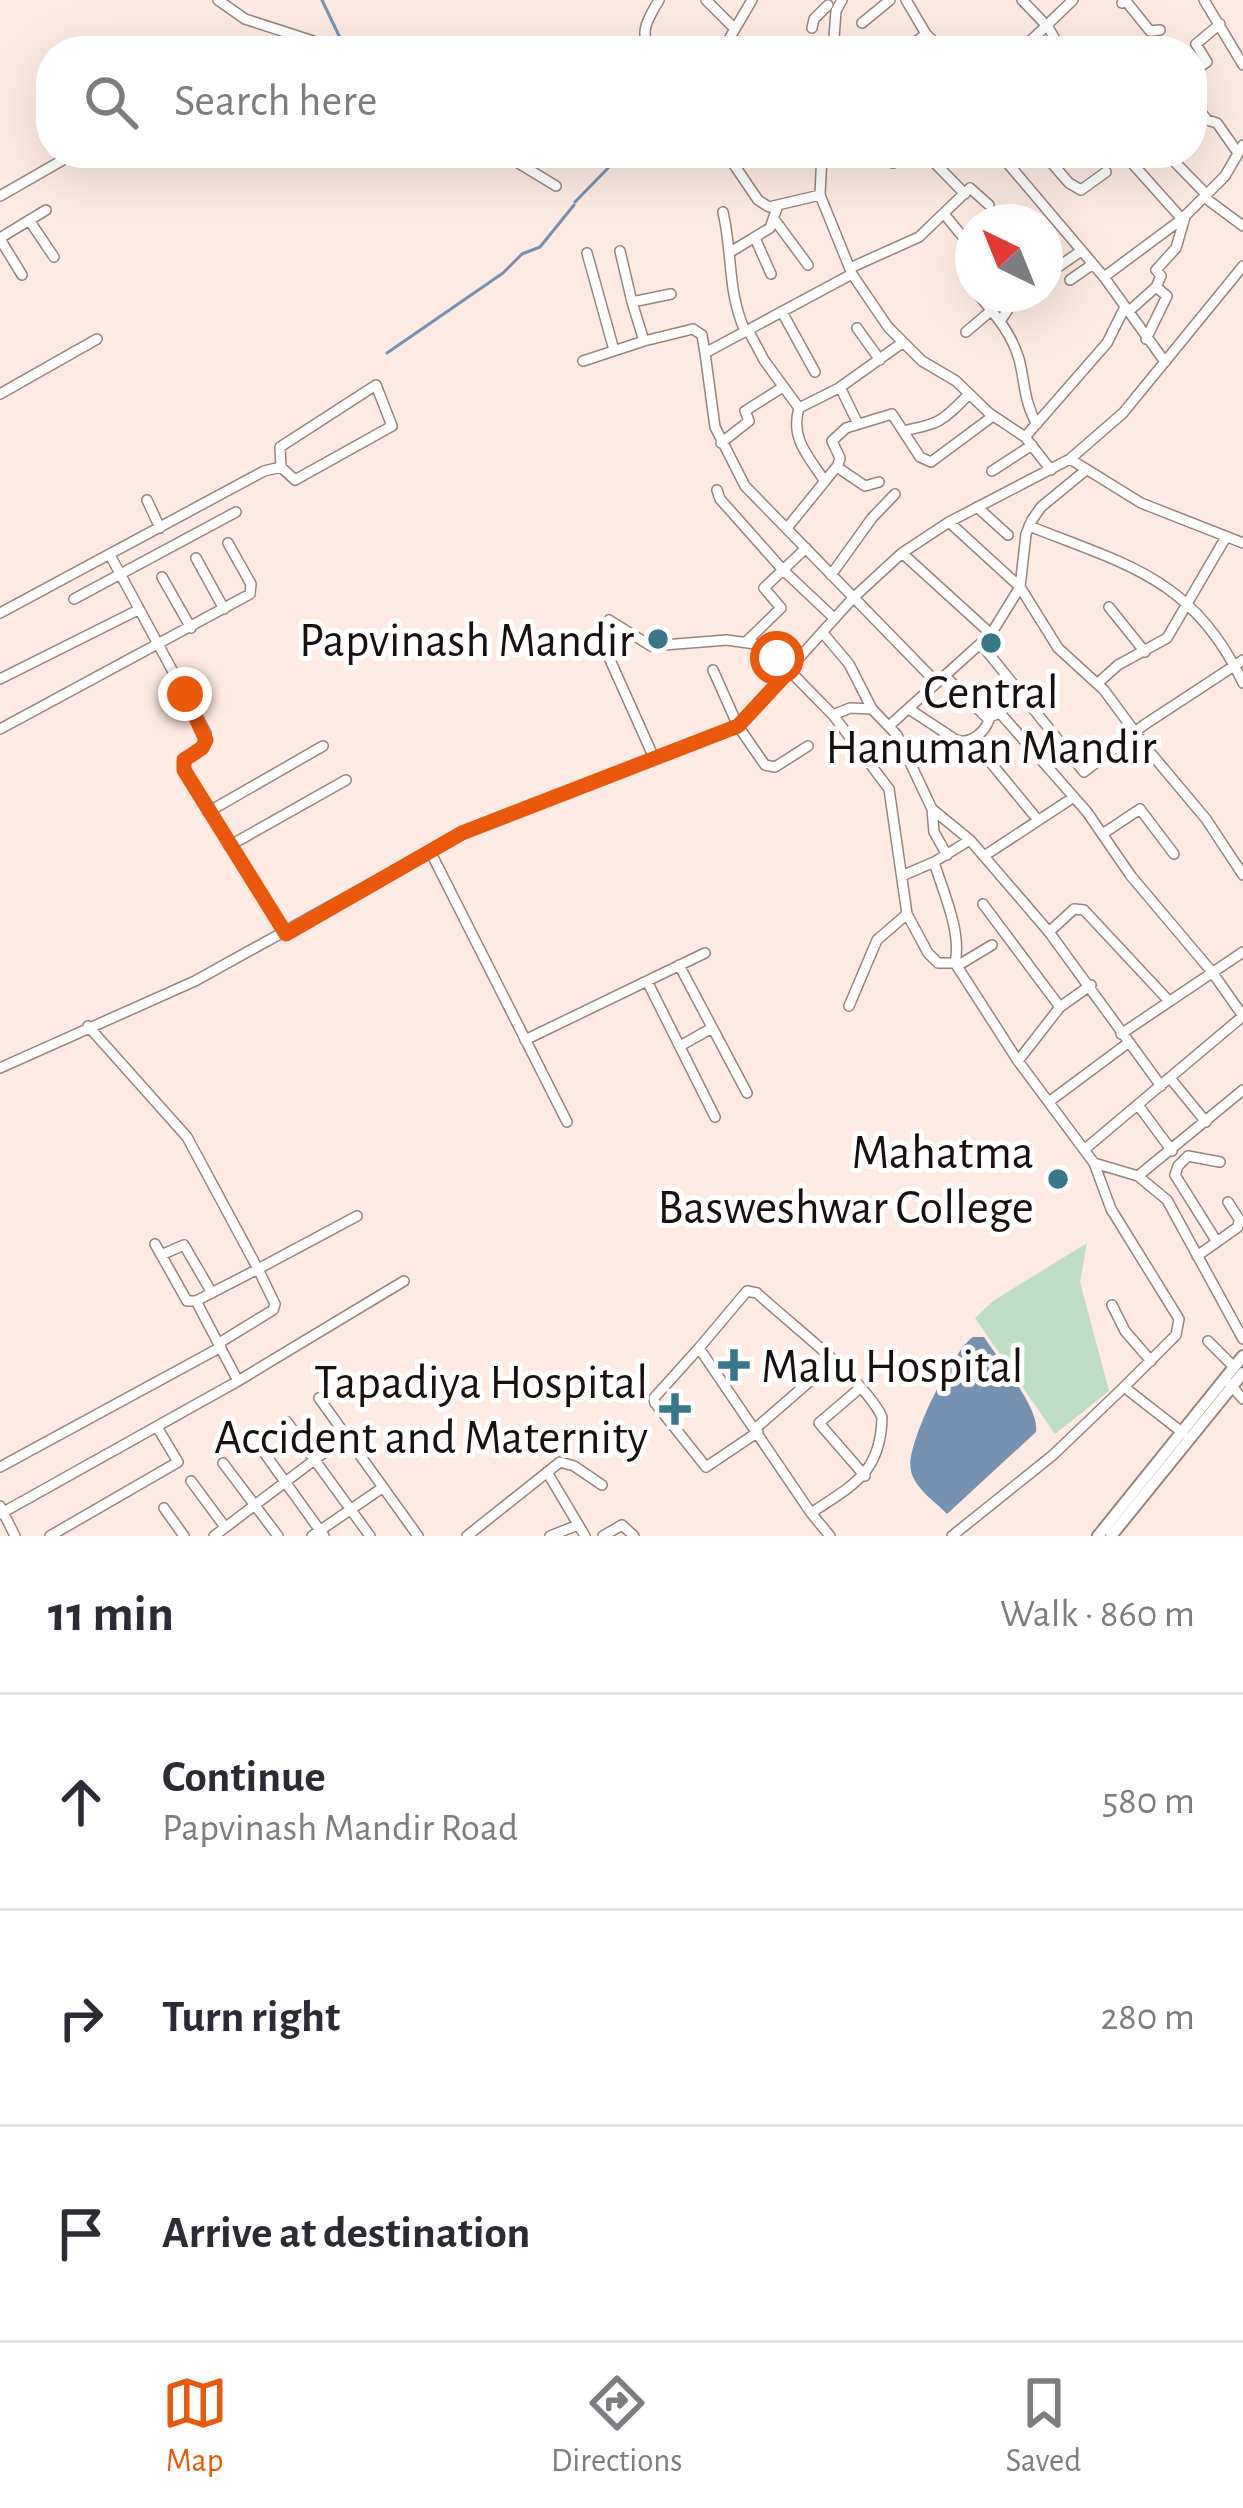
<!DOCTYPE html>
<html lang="en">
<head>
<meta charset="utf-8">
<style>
  :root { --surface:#fff; --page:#f7f7f7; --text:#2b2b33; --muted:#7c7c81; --line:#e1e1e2; --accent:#ea580c }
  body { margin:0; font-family:"Alegreya Sans",sans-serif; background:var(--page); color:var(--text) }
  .compass { position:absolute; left:955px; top:204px; width:108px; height:108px; border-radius:50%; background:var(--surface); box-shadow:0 12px 48px #0002; rotate:317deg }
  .stop { position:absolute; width:36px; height:36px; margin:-27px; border:9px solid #ea580c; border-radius:50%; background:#fff }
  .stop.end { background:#ea580c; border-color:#fff; box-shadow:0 3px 12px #0008 }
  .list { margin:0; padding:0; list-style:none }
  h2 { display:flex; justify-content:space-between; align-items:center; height:156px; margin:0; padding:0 48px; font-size:51px }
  h2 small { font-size:39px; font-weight:400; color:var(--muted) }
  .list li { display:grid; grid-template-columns:78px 1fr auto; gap:36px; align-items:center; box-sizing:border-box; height:216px; padding:0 48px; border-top:3px solid var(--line) }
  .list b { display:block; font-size:45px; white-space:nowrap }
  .list p { margin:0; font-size:39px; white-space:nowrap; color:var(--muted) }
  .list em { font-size:39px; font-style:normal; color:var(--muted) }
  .icon { flex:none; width:66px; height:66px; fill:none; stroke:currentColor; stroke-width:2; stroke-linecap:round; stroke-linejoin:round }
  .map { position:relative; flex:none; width:1243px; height:1536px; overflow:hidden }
  .search { position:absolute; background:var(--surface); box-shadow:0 12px 48px #0002; left:36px; right:36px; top:36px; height:132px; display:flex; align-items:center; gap:30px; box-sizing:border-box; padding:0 42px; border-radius:48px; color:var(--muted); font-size:45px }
  .sheet { height:804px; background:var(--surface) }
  nav { display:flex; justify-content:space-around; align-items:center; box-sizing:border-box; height:168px; border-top:3px solid var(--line); background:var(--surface); font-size:33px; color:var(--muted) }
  nav a { display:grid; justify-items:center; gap:6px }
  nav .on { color:var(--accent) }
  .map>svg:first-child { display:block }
  .green { fill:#bddec5 }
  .water { fill:#7792b1 }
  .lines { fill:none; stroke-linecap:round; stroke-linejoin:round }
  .stream { stroke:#7792b1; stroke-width:3 }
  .minor-casing { stroke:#96857e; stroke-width:12 }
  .major-casing { stroke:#96857e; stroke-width:14 }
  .minor { stroke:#fff; stroke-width:9 }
  .major { stroke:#fff; stroke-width:10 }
  .route { stroke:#ea580c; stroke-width:15 }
  .poi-dot { fill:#37778a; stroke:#fff; stroke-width:4.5 }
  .labels { text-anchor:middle; stroke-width:10; stroke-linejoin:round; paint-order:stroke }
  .poi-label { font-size:48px; fill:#17100e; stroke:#fff; text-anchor:end }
</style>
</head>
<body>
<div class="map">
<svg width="1243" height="1536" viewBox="0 0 1243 1536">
  <rect width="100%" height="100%" fill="#fdeae3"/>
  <path class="green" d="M1087 1243 1080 1282 1109 1391 1055 1434 975 1318 993 1301Z"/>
  <path class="water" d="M973 1337H984C998 1359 1040 1408 1036 1432L947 1514C935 1501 915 1489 911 1471 904 1447 953 1350 973 1337Z"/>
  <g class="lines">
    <path class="stream" d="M322 0 341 40
      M575 202 611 165 612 153
      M387 353 503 273 522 254 540 247 574 205"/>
    <defs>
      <path id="minor" d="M218 0 245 19 344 51
        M706 0 734 28
        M906 0 926 34 943 51
        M1022 0 1048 27 1062 51
        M1204 0 1243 65
        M1122 3 1125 0 1150 31 1160 30
        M862 23 890 0
        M812 28 814 19 828 5
        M652 51C637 33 649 18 659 0
        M722 51 752 0
        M833 51 836 11 842 0
        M903 51 926 34
        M1020 51 1073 0
        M1192 72 1207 62 1196 44 1220 24
        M1192 100 1207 120 1217 123 1238 153
        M502 153 556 186
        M559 153 571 157 575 153
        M726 153 758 200 769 207 820 195 852 274 888 327 922 361 956 381 989 413 1025 437 1051 470
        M848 153 893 163 915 153
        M925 153 965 194
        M999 153 1104 277 1165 362
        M1043 153 1069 183 1081 190 1106 172
        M1123 153 1182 219
        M1166 153 1206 194
        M820 195 822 153
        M0 196 75 153
        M1204 197 1243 226
        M723 212C733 256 727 290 745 331
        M945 215 967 242 973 276
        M774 219 808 265
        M29 220 54 257
        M0 238 46 210
        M755 238 771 274
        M0 239 22 275
        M620 251 632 302
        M732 251 770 228 777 208
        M587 253 614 350
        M850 268 919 237 970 188 989 205
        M852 274 705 353 715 427 745 486 936 682
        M1045 276 1081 251
        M1104 277 1182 219 1225 176 1243 145
        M1070 280 1093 264
        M671 294 632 302 644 341 693 329 702 335 705 353
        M978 294C995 315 1011 332 1019 359 1025 382 1024 403 1037 424
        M782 312 815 372
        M1128 312 1156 287
        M1001 320 1018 294
        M857 328 880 360
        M748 330 764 360 799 408 839 388 902 343
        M966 332 993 309
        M1146 339 1167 296 1156 287 1161 276 1156 270 1176 248 1185 217
        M583 361 644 341
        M840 387 858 424
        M0 394 97 339
        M799 408C790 438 808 456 824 480
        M903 431C940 423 941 423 969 394
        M1025 437 1107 343 1125 307
        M721 443 749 421 745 411 783 387
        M1070 459 1141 503 1243 543
        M837 467 865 486 879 482
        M992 471 1032 445
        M717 490 720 499 783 570 834 618
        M147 500 160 528
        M977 507 1008 535
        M949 522 1020 587 1058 648 1104 690 1149 751 1206 819 1243 875
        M1029 526C1128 565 1194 579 1243 683
        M787 528 838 465 840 458 832 441 846 428 892 414 920 457 931 462 993 416
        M110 555 206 733 205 745 184 761V770L286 934
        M196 558 224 609
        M831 575 872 518 895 494
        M162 577 191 628
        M74 599 236 512
        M1109 607 1145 652
        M0 613 264 471 281 467 295 480 392 426 376 385 280 447 281 467
        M822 632 849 664 872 709
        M991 634 1020 587 1026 534 1032 520 1041 507 1086 470
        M747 641 781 608 764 588 806 548
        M981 644 1084 772 1144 725 1243 660
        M713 670 738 726 765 765 775 767 808 746
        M0 679 138 610
        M1098 683 1118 665 1167 638 1226 537
        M909 709 956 740C970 745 984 733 989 720L945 676
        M833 715 889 789 907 914 928 953 938 963H955L1018 1061 1094 1163 1111 1209 1179 1319 1176 1335 1124 1387
        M987 718 1000 713 1087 812 1131 876 1212 972 1243 1016
        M890 725 991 634 902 553
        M0 729 250 594 251 584 228 543
        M972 740 1038 820
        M654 758 598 633 609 620 651 646 727 640 755 644 777 658 833 715 850 708 872 709 897 735 932 809 970 840 1049 932 1161 1086
        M932 809 934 832 947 855
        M208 812 323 746
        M1104 833 1140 809 1174 854
        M229 846 346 780
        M430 851 567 1122
        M984 856 1074 797
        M904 875 934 862
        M983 904 1060 1007
        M1049 932 1074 909 1084 910 1168 1000
        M955 963C962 932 943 892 934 862L970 840
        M679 965 747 1093
        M957 966 992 945
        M647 981 715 1117
        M849 1006 877 940 907 914
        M1121 1034 1243 952
        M525 1040 705 953
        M680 1046 712 1028
        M1018 1061 1060 1007 1091 985
        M0 1068 195 981 462 833 738 726 853 598 902 553 949 522 1070 459 1123 413 1243 266
        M1170 1078 1206 1122
        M1050 1101 1128 1043
        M1138 1105 1172 1151
        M1085 1149 1243 1016
        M1094 1163 1138 1176 1167 1200 1243 1339
        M1138 1176 1243 1090
        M1217 1242 1175 1175 1178 1166 1188 1156 1220 1162
        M155 1244 187 1301H196
        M161 1255 184 1245 212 1293
        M1197 1256 1238 1227 1239 1219 1228 1202
        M1112 1305 1125 1331 1151 1361
        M1208 1341 1234 1367
        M219 1343 273 1310 275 1304 258 1269 357 1216
        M699 1348 654 1398 655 1403 706 1467 758 1432
        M238 1381 404 1281
        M1229 1383 1243 1399
        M860 1388 819 1423 865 1476
        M319 1398 418 1536
        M287 1422 370 1536
        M756 1428 832 1362
        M255 1440 324 1536
        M223 1463 278 1536
        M0 1467 221 1347
        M547 1472 585 1536
        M191 1481 225 1527
        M0 1506 15 1536
        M164 1508 184 1536
        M811 1513C853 1485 881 1473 882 1417 864 1379 790 1324 757 1293L747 1291 699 1348 811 1513 830 1536
        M0 1514 238 1381 196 1301 258 1269 187 1137 88 1026
        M50 1536 178 1462 157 1427
        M214 1536 346 1436
        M312 1536 382 1488
        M467 1536 560 1462 574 1466 602 1485
        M550 1536 578 1525
        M603 1536 622 1525 634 1536
        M952 1536 1053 1455 1124 1387 1183 1433"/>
      <path id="major" d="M1098 1536 1243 1356
        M1111 1536 1243 1373"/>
    </defs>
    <use href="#minor" class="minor-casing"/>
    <use href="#major" class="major-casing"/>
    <use href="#minor" class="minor"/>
    <use href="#major" class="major"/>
  </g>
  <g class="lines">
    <path class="route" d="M185 694 206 740 202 748 184 760V770L286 934 462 833 738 726 790 670 777 658"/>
  </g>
  <g class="poi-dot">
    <circle cx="658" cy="639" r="12"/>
    <circle cx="991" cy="643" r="12"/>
    <circle cx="1058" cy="1179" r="12"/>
    <path d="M728 1347h12v12h12v12h-12v12h-12v-12h-12v-12h12z"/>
    <path d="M669 1391h12v12h12v12h-12v12h-12v-12h-12v-12h12z"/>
  </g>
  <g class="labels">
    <g class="poi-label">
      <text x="634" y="656">Papvinash Mandir</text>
      <text x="991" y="708" text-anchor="middle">Central<tspan x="991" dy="55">Hanuman Mandir</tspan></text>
      <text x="1034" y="1168">Mahatma<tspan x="1034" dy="55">Basweshwar College</tspan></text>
      <text x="761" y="1382" text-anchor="start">Malu Hospital</text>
      <text x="648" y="1398">Tapadiya Hospital<tspan x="648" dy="55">Accident and Maternity</tspan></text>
    </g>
  </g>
</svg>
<svg class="compass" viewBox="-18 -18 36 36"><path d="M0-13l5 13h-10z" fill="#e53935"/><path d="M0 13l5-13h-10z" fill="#7c7c81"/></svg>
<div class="stop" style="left:777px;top:658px"></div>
<div class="stop end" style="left:185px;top:694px"></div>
<div class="search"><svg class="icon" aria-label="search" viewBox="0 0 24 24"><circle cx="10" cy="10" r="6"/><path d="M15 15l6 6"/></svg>Search here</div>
</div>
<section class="sheet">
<h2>11 min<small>Walk · 860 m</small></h2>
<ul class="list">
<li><svg class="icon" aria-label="ahead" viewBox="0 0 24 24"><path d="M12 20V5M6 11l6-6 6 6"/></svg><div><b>Continue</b><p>Papvinash Mandir Road</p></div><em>580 m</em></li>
<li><svg class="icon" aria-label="right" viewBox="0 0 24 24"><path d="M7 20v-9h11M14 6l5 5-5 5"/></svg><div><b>Turn right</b></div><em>280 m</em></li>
<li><svg class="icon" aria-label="arrive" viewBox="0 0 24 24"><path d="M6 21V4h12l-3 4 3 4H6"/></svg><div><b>Arrive at destination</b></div></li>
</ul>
</section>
<nav>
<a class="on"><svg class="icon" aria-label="map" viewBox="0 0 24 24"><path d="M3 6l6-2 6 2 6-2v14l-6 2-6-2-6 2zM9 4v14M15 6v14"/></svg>Map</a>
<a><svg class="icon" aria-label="directions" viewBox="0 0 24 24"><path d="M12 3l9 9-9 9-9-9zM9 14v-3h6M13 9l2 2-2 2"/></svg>Directions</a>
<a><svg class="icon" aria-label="saved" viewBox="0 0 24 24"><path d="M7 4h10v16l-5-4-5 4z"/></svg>Saved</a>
</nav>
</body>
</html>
